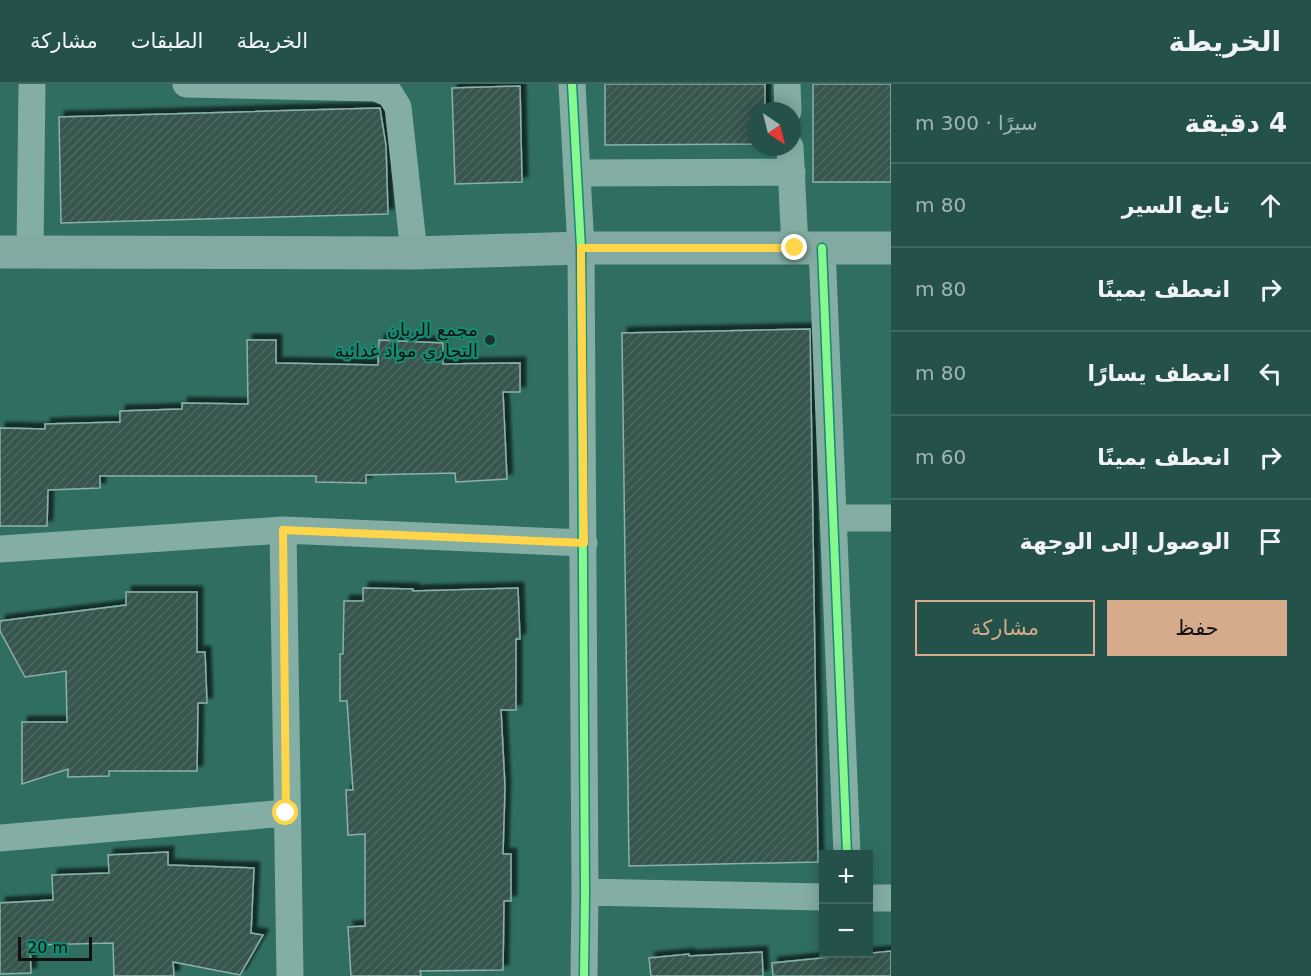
<!DOCTYPE html>
<html lang="ar">
<head>
<meta charset="utf-8">
<style>
  :root { --surface:#24524a; --page:#2c5851; --text:#f1f3f6; --muted:#a3b6b5; --line:#416962; --accent:#d6ab8b }
  body { margin:0; font-family:"DejaVu Sans","Noto Naskh Arabic",sans-serif; background:var(--page); color:var(--text); direction:rtl }
  .controls { position:absolute; right:18px; bottom:18px; display:grid; overflow:hidden; border-radius:0px; box-shadow:0 3px 15px #0003 }
  .controls button { width:54px; height:54px; display:grid; place-items:center; padding:0; border:0; border-bottom:2px solid var(--line); background:var(--surface); color:var(--text); font:30px sans-serif }
  .compass { position:absolute; left:747px; top:18px; width:54px; height:54px; border-radius:50%; background:var(--surface); box-shadow:0 3px 15px #0003; rotate:145deg }
  .scale { position:absolute; left:18px; bottom:15px; width:74px; box-sizing:border-box; padding-left:6px; border:3px solid #111; border-top:0; font-size:16px; line-height:21px; white-space:nowrap; color:#111; -webkit-text-stroke:4px #158971; paint-order:stroke }
  .stop { position:absolute; width:18px; height:18px; margin:-14px; border:4px solid #ffd54a; border-radius:50%; background:#fff }
  .stop.end { background:#ffd54a; border-color:#fff; box-shadow:0 2px 6px #0008 }
  .list { margin:0; padding:0; list-style:none }
  h2 { display:flex; justify-content:space-between; align-items:center; height:78px; margin:0; padding:0 24px; font-size:26px }
  h2 small { font-size:20px; font-weight:400; color:var(--muted) }
  .list li { display:grid; grid-template-columns:39px 1fr auto; gap:18px; align-items:center; box-sizing:border-box; height:84px; padding:0 24px; border-top:2px solid var(--line) }
  .list b { display:block; font-size:22px; white-space:nowrap }
  .list em { font-size:20px; font-style:normal; color:var(--muted) }
  .actions { display:flex; gap:12px; padding:18px 24px }
  .actions a { flex:1; padding:14px 0; border:2px solid var(--accent); border-radius:0px; text-align:center; font-size:21px; color:var(--accent) }
  .actions .main { background:var(--accent); color:#111 }
  .icon { flex:none; width:33px; height:33px; fill:none; stroke:currentColor; stroke-width:2; stroke-linecap:round; stroke-linejoin:round }
  .map { position:relative; flex:none; width:891px; height:892px; overflow:hidden; direction:ltr }
  header { display:flex; align-items:center; gap:36px; box-sizing:border-box; height:84px; padding:0 30px; background:var(--surface); border-bottom:2px solid var(--line) }
  header strong { font-size:28px }
  nav { display:flex; gap:33px; margin-inline-start:auto; font-size:21px }
  main { display:flex }
  aside { flex:1; background:var(--surface) }
  .map>svg:first-child { display:block }
  .building { fill:url(#building-hatch); stroke:#8bb2aa; stroke-width:1.5; filter:url(#shadow) }
  .lines { fill:none; stroke-linecap:round; stroke-linejoin:round }
  .minor { stroke:#84ada4; stroke-width:27 }
  .major { stroke:#82aaa3; stroke-width:33 }
  .cycleway-casing { stroke:#158971; stroke-width:11 }
  .cycleway { stroke:#87f88f; stroke-width:8 }
  .route { stroke:#ffd54a; stroke-width:8 }
  .poi-dot { fill:#1c322d; stroke:#158971; stroke-width:2 }
  .labels { text-anchor:middle; stroke-width:4.5; stroke-linejoin:round; paint-order:stroke }
  .poi-label { font-size:18px; fill:#111; stroke:#158971; text-anchor:end }
</style>
</head>
<body>
<header>
<strong>الخريطة</strong>
<nav><a>الخريطة</a><a>الطبقات</a><a>مشاركة</a></nav>
</header>
<main>
<aside>
<h2>4 دقيقة<small>سيرًا · 300 m</small></h2>
<ul class="list">
<li><svg class="icon" aria-label="ahead" viewBox="0 0 24 24"><path d="M12 20V5M6 11l6-6 6 6"/></svg><div><b>تابع السير</b></div><em>80 m</em></li>
<li><svg class="icon" aria-label="right" viewBox="0 0 24 24"><path d="M7 20v-9h11M14 6l5 5-5 5"/></svg><div><b>انعطف يمينًا</b></div><em>80 m</em></li>
<li><svg class="icon" aria-label="left" viewBox="0 0 24 24"><path d="M17 20v-9H6M10 6l-5 5 5 5"/></svg><div><b>انعطف يسارًا</b></div><em>80 m</em></li>
<li><svg class="icon" aria-label="right" viewBox="0 0 24 24"><path d="M7 20v-9h11M14 6l5 5-5 5"/></svg><div><b>انعطف يمينًا</b></div><em>60 m</em></li>
<li><svg class="icon" aria-label="arrive" viewBox="0 0 24 24"><path d="M6 21V4h12l-3 4 3 4H6"/></svg><div><b>الوصول إلى الوجهة</b></div></li>
</ul>
<div class="actions"><a class="main">حفظ</a><a>مشاركة</a></div>
</aside>
<div class="map">
<svg width="891" height="892" viewBox="0 0 891 892">
  <defs>
    <pattern id="building-hatch" width="6" height="6" patternUnits="userSpaceOnUse" patternTransform="scale(1.5)"><rect width="6" height="6" fill="#36544e"/><path d="M-1 1l2-2M0 6l6-6M5 7l2-2" fill="none" stroke="#506863"/></pattern>
    <filter id="shadow"><feDropShadow dx="5.5" dy="-5.5" stdDeviation="1.5" flood-color="#0009"/></filter>
  </defs>
  <rect width="100%" height="100%" fill="#306e62"/>
  <path class="building" d="M605 0H765V27H756V60L605 61Z
    M813 0H891V98H813Z
    M520 2 522 98 455 100 452 4Z
    M380 24 386 62 388 130 61 139 59 33Z
    M810 245 818 778 629 782 622 249Z
    M247 256H276V279L378 281 379 256 443 259V280L520 279V308H503L507 395 456 398 455 389 366 391V399L316 398V392H100V404L48 406 47 442H0V344L45 345V340L120 338V327L182 325V319L248 320Z
    M363 504 413 505V507L518 504 520 555H516V626H501L505 703 503 770H511V817H504L503 886 420 887 421 892H351L348 843 365 842V750L348 751 346 706H353L347 617H340V570H343L344 517H363Z
    M126 508H197V568H205L207 619H198L197 687H109V692L68 693V685L22 700V638H67L66 587 25 593 0 547V537L126 521Z
    M168 768V781L254 784 251 849 263 851 240 891 173 878 174 892H114L113 859 30 861 31 889 0 890V819L53 816 52 791 109 789 108 771Z
    M891 867V892H773L772 879Z
    M762 868 763 892H651L649 874 689 870V872Z"/>
  <g class="lines">
    <path class="minor" d="M186 0 376 4 390 10 398 23 414 169
      M572 0 581 164 585 808 584 892
      M787 0 788 27
      M790 63 795 164
      M577 89 792 88
      M822 164 847 770
      M30 167 32 0
      M833 434H891
      M283 446 290 892
      M0 465 283 446 584 459
      M0 754 286 729
      M585 808 824 813
      M868 814H891"/>
    <path class="major" d="M0 168 414 169 581 164H891"/>
    <defs>
      <path id="cycleway" d="M572 0 581 164 585 808 584 892
        M822 164 847 770"/>
    </defs>
    <use href="#cycleway" class="cycleway-casing"/>
    <use href="#cycleway" class="cycleway"/>
  </g>
  <g class="lines">
    <path class="route" d="M286 729 283 446 584 459 581 164H795"/>
  </g>
  <circle class="poi-dot" cx="490" cy="256" r="6"/>
  <g class="labels">
    <g class="poi-label">
      <text x="478" y="252">مجمع الريان<tspan x="478" dy="21">التجاري مواد غدائية</tspan></text>
    </g>
  </g>
</svg>
<div class="controls">
<button>+</button>
<button>−</button>
</div>
<svg class="compass" viewBox="-18 -18 36 36"><path d="M0-13l5 13h-10z" fill="#e53935"/><path d="M0 13l5-13h-10z" fill="#a3b6b5"/></svg>
<div class="scale">20 m</div>
<div class="stop" style="left:286px;top:729px"></div>
<div class="stop end" style="left:795px;top:164px"></div>
</div>
</main>
</body>
</html>
